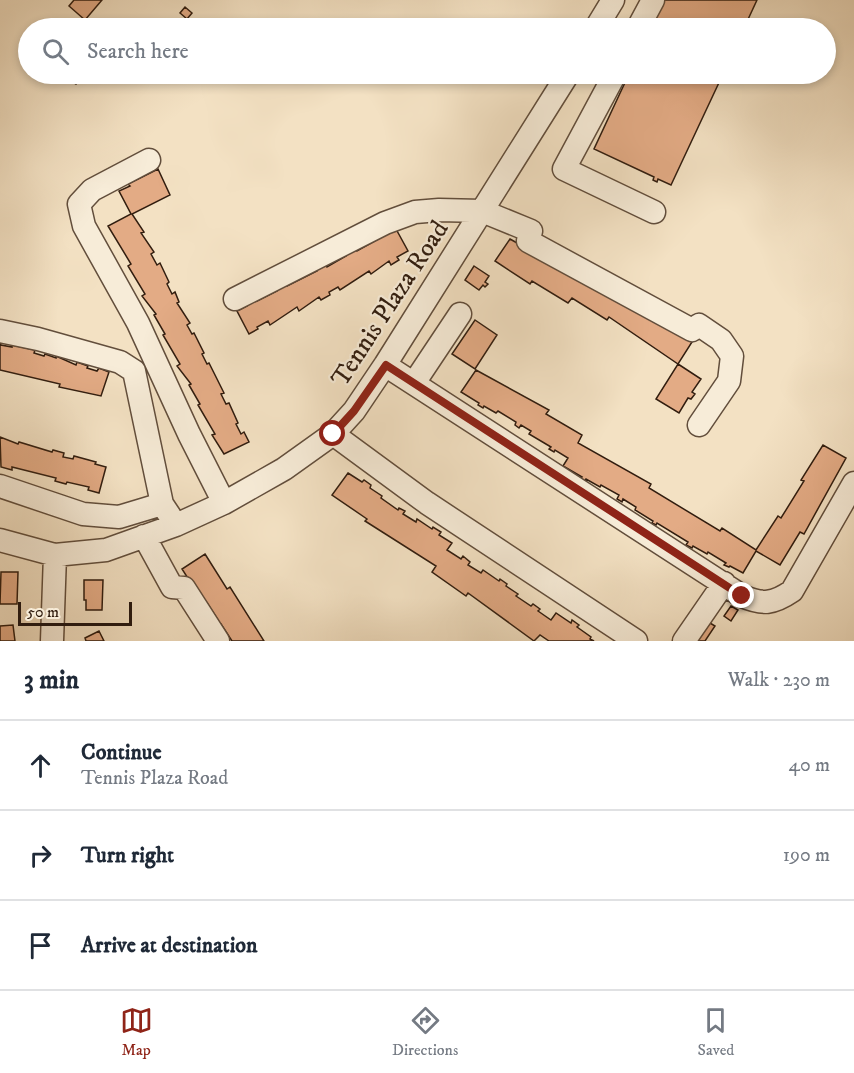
<!DOCTYPE html>
<html lang="en">
<head>
<meta charset="utf-8">
<style>
  :root { --surface:#fff; --page:#f2f2f3; --text:#1f2937; --muted:#747a83; --line:#e0e1e3; --accent:#8f2418 }
  body { margin:0; font-family:"IM FELL DW Pica",serif; background:var(--page); color:var(--text) }
  .scale { position:absolute; left:18px; bottom:15px; width:114px; box-sizing:border-box; padding-left:6px; border:3px solid #311d0f; border-top:0; font-size:16px; line-height:21px; white-space:nowrap; color:#311d0f; -webkit-text-stroke:4px #f7ecd8; paint-order:stroke }
  .stop { position:absolute; width:18px; height:18px; margin:-14px; border:4px solid #8f2418; border-radius:50%; background:#fff }
  .stop.end { background:#8f2418; border-color:#fff; box-shadow:0 2px 6px #0008 }
  .list { margin:0; padding:0; list-style:none }
  h2 { display:flex; justify-content:space-between; align-items:center; height:78px; margin:0; padding:0 24px; font-size:26px }
  h2 small { font-size:20px; font-weight:400; color:var(--muted) }
  .list li { display:grid; grid-template-columns:39px 1fr auto; gap:18px; align-items:center; box-sizing:border-box; height:90px; padding:0 24px; border-top:2px solid var(--line) }
  .list b { display:block; font-size:22px; white-space:nowrap }
  .list p { margin:0; font-size:20px; white-space:nowrap; color:var(--muted) }
  .list em { font-size:20px; font-style:normal; color:var(--muted) }
  .icon { flex:none; width:33px; height:33px; fill:none; stroke:currentColor; stroke-width:2; stroke-linecap:round; stroke-linejoin:round }
  .map { position:relative; flex:none; width:854px; height:641px; overflow:hidden }
  .search { position:absolute; background:var(--surface); box-shadow:0 3px 9px #0003; left:18px; right:18px; top:18px; height:66px; display:flex; align-items:center; gap:15px; box-sizing:border-box; padding:0 21px; border-radius:33px; color:var(--muted); font-size:22px }
  .sheet { height:348px; background:var(--surface) }
  nav { display:flex; justify-content:space-around; align-items:center; box-sizing:border-box; height:84px; border-top:2px solid var(--line); background:var(--surface); font-size:16px; color:var(--muted) }
  nav a { display:grid; justify-items:center; gap:3px }
  nav .on { color:var(--accent) }
  .map>svg:first-child { display:block }
  .building { fill:#e3ab85; stroke:#311d0f; stroke-width:1.5 }
  .lines { fill:none; stroke-linecap:round; stroke-linejoin:round }
  .minor-casing { stroke:#624e3c; stroke-width:25 }
  .minor { stroke:#f7ecd8; stroke-width:22 }
  .route { stroke:#8f2418; stroke-width:8 }
  .labels { text-anchor:middle; stroke-width:4.5; stroke-linejoin:round; paint-order:stroke }
  .street-label { font-size:26px; fill:#311d0f; stroke:#f7ecd8 }
</style>
</head>
<body>
<div class="map">
<svg width="854" height="641" viewBox="0 0 854 641">
  <rect width="100%" height="100%" fill="#f3e1c3"/>
  <filter id="stains"><feTurbulence type="fractalNoise" baseFrequency=".00333" numOctaves="4"/><feColorMatrix values="0 0 0 0 .2 0 0 0 0 .09 0 0 0 0 .02 0 0 0 .5 -.17"/></filter>
  <radialGradient id="worn" r=".72"><stop offset=".6" stop-color="#630" stop-opacity="0"/><stop offset="1" stop-color="#630" stop-opacity=".3"/></radialGradient>
  <path class="building" d="M74 0H102L85 20 69 6Z
    M664 0H757L744 28H650Z
    M185 7 192 13 187 19 180 13Z
    M59 74H78L81 75 76 84 58 75Z
    M629 74H723L671 185 658 179 657 182 653 180 654 177 594 149Z
    M158 169 170 195 132 214 144 232 141 233 154 252 151 254 157 265 160 263 169 282 167 284 172 294 175 292 179 302 177 303 190 323 187 325 192 334 194 333 204 353 202 354 207 364 209 363 224 393 221 394 226 404 229 403 238 423 236 424 241 434 244 432 249 442 224 454 212 435 215 434 198 405 200 404 189 385 191 384 177 366 180 364 163 335 165 334 154 315 156 314 142 296 145 294 128 266 131 264 108 226 131 214 119 191 130 186 128 184Z
    M396 229 408 251 397 257 399 260 391 265 389 261 371 274 369 271 340 290 338 287 329 292 330 295 321 300 319 297 299 311 297 307 270 325 268 321 257 327 258 329 249 334 237 311 247 306 246 304 256 299 257 301 277 291 276 289 286 284 287 286 317 271 316 269 326 264 327 267 346 256 345 254 356 248 357 251Z
    M510 239 692 342 678 364 609 317 607 320 572 298 568 303 532 281 530 284 495 261Z
    M474 266 489 276 485 282 488 284 485 287 483 285 479 290 465 280Z
    M475 320 497 335 475 369 452 354Z
    M0 342 1 345 12 347V345L35 350 34 353 44 356 45 354 56 358V356L76 365 77 362 88 366 87 368 97 371 99 368 109 372 101 396 59 387 60 384 0 370Z
    M678 364 701 379 692 392 695 394 691 399 688 398 679 413 656 399Z
    M476 370 549 410 546 414 582 435 578 443 651 484 649 488 720 531 722 528 756 550 778 516 781 518 804 481 801 480 823 445 846 458 804 534 800 532 780 565 756 551 743 573 730 566 729 567 724 565 726 563 708 552 707 554 693 546 692 548 686 545 688 542 657 523 656 525 652 523 653 521 635 510 636 507 623 499 622 502 617 499 619 495 601 485 600 487 586 479 584 482 580 479 582 477 563 466 568 458 555 450 554 452 549 449 551 447 529 434 531 431 521 425 519 428 515 425 516 422 498 411 496 413 484 406 483 408 478 405 479 403 461 392Z
    M0 437 18 444 19 442 52 452 53 450 64 453 63 457 73 459 74 456 96 462 95 464 106 467 99 493 88 490 89 487 67 482 66 484 55 481 56 478 12 467V470L1 467Z
    M348 473 362 482 364 480 371 485 370 488 382 496 381 498 398 510 399 508 405 511 403 514 416 522 417 519 432 529 433 527 441 532 439 535 452 543 447 550 461 559 463 556 470 562 468 565 481 573 483 570 499 581 500 579 507 584 506 586 518 594 516 596 531 606 533 604 540 609 538 611 551 620 556 613 571 623 572 620 579 625 577 627 591 637 590 639 594 641H549L540 635 534 641 468 593 466 596 432 572 436 566 365 521 367 519 332 495Z
    M205 554 227 589 230 587 264 641H232L221 624 218 626 216 621 218 620 207 603 205 605 182 569Z
    M1 572H18L17 604H0Z
    M84 580H103L102 610H86V600H84Z
    M731 606 738 610 731 621 724 616Z
    M705 620 715 626 705 641H690Z
    M13 625 15 641H0V626Z
    M99 631 104 641H86L85 638Z"/>
  <g class="lines">
    <defs>
      <path id="minor" d="M596 28 613 0
        M638 28 653 0
        M615 74 564 169 654 212
        M149 160 92 190 79 204 84 226 138 323 189 434 224 503
        M235 299 385 223 415 212 439 210 482 211 531 231 528 241 692 330 699 325 721 340 732 356 729 381 699 425
        M0 331 38 339 120 362 134 371 162 504
        M385 365 742 596C763 605 773 604 792 591L854 483
        M414 383 460 314
        M333 434 427 503 636 641
        M0 486 83 514 119 517 162 504 170 516
        M144 536 172 587 184 588 218 641
        M0 540 55 555 106 550 176 525 224 503 284 469 333 434 354 411 385 365 568 74
        M52 641 55 555
        M684 641 724 583"/>
    </defs>
    <use href="#minor" class="minor-casing"/>
    <use href="#minor" class="minor"/>
  </g>
  <g class="lines">
    <path class="route" d="M333 434 354 411 386 365 742 596"/>
  </g>
  <g class="labels">
    <g class="street-label">
      <text transform="translate(389 303) rotate(-57)" y="9">Tennis Plaza Road</text>
    </g>
  </g>
  <rect width="100%" height="100%" filter="url(#stains)"/>
  <rect width="100%" height="100%" fill="url(#worn)"/>
</svg>
<div class="scale">50 m</div>
<div class="stop" style="left:333px;top:434px"></div>
<div class="stop end" style="left:742px;top:596px"></div>
<div class="search"><svg class="icon" aria-label="search" viewBox="0 0 24 24"><circle cx="10" cy="10" r="6"/><path d="M15 15l6 6"/></svg>Search here</div>
</div>
<section class="sheet">
<h2>3 min<small>Walk · 230 m</small></h2>
<ul class="list">
<li><svg class="icon" aria-label="ahead" viewBox="0 0 24 24"><path d="M12 20V5M6 11l6-6 6 6"/></svg><div><b>Continue</b><p>Tennis Plaza Road</p></div><em>40 m</em></li>
<li><svg class="icon" aria-label="right" viewBox="0 0 24 24"><path d="M7 20v-9h11M14 6l5 5-5 5"/></svg><div><b>Turn right</b></div><em>190 m</em></li>
<li><svg class="icon" aria-label="arrive" viewBox="0 0 24 24"><path d="M6 21V4h12l-3 4 3 4H6"/></svg><div><b>Arrive at destination</b></div></li>
</ul>
</section>
<nav>
<a class="on"><svg class="icon" aria-label="map" viewBox="0 0 24 24"><path d="M3 6l6-2 6 2 6-2v14l-6 2-6-2-6 2zM9 4v14M15 6v14"/></svg>Map</a>
<a><svg class="icon" aria-label="directions" viewBox="0 0 24 24"><path d="M12 3l9 9-9 9-9-9zM9 14v-3h6M13 9l2 2-2 2"/></svg>Directions</a>
<a><svg class="icon" aria-label="saved" viewBox="0 0 24 24"><path d="M7 4h10v16l-5-4-5 4z"/></svg>Saved</a>
</nav>
</body>
</html>
